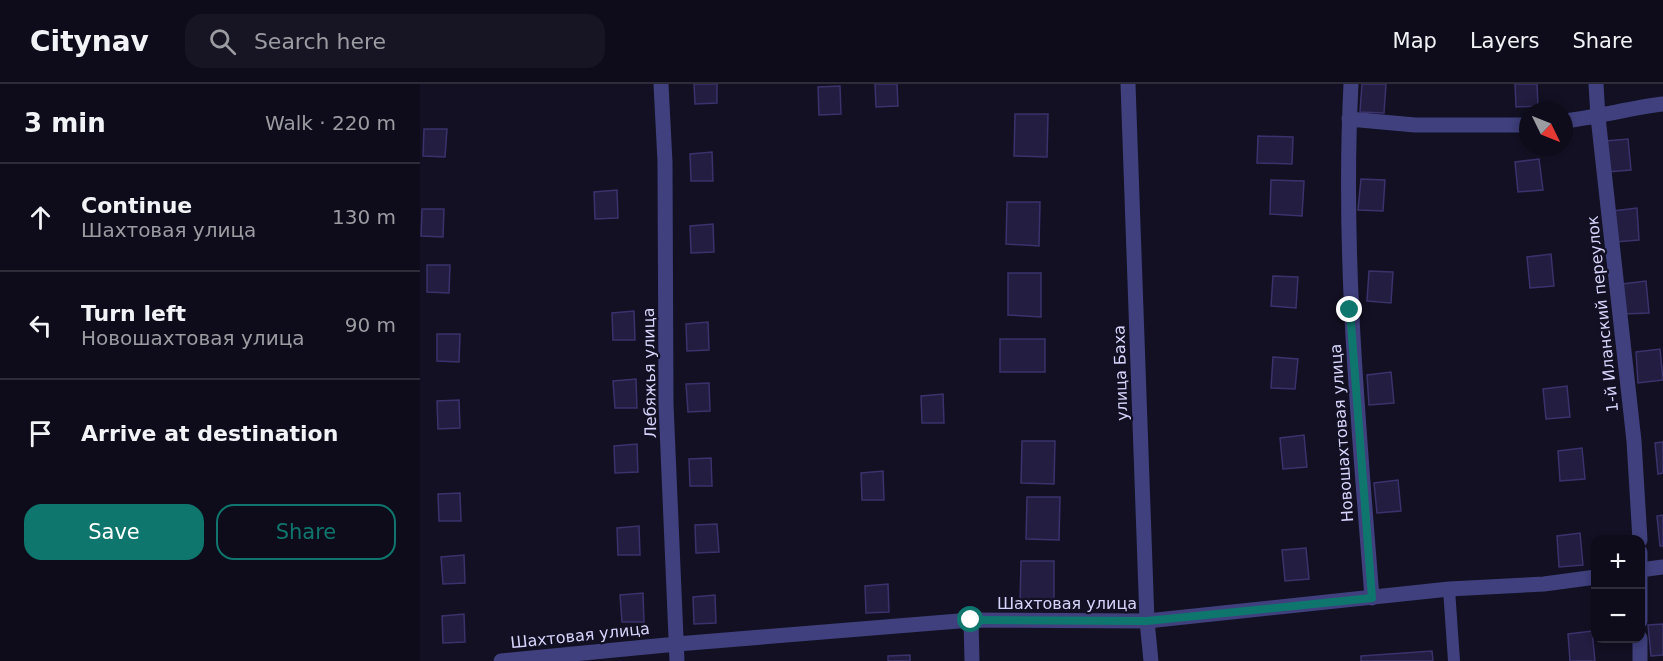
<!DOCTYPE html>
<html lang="en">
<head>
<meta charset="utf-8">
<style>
  :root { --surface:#0e0c1a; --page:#171523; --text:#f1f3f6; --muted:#9b9ba2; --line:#2e2c39; --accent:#0f766e }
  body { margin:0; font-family:"DejaVu Sans",sans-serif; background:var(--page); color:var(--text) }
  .controls { position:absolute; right:18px; bottom:18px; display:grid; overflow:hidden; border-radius:12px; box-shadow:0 3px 9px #0003 }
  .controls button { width:54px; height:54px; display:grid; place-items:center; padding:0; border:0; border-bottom:2px solid var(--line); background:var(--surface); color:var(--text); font:30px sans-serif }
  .compass { position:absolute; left:1099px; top:18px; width:54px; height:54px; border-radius:50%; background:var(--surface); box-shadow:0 3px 9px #0003; rotate:133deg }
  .stop { position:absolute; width:18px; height:18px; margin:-14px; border:4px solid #0f766e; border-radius:50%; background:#fff }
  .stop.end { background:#0f766e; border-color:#fff; box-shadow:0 2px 6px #0008 }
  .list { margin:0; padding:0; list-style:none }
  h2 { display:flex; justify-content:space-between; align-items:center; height:78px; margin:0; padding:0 24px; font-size:26px }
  h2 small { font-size:20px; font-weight:400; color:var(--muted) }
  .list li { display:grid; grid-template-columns:39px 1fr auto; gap:18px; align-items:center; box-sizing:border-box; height:108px; padding:0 24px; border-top:2px solid var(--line) }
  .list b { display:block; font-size:22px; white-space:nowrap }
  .list p { margin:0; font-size:20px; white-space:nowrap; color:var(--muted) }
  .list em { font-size:20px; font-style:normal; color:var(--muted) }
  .actions { display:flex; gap:12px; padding:18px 24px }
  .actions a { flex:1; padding:14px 0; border:2px solid var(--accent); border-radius:18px; text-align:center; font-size:21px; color:var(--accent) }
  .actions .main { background:var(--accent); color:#fff }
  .icon { flex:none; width:33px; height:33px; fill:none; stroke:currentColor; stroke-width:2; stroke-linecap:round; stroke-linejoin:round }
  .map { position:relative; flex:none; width:1243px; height:577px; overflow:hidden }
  header { display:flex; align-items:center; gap:36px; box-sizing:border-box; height:84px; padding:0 30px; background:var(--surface); border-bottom:2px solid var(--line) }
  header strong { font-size:28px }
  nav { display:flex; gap:33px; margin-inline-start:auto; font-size:21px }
  .search { width:420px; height:54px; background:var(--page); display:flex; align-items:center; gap:15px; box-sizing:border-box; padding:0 21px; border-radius:18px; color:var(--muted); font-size:22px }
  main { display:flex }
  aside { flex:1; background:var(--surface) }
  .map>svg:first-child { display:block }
  .building { fill:#231e41; stroke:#3a326b; stroke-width:1.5 }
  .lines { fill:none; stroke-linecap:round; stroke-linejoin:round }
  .lane { stroke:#3f407d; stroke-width:12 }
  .street { stroke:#3f407d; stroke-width:15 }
  .route { stroke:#0f766e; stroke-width:8 }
  .labels { text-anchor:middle; stroke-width:4.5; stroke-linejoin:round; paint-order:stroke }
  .street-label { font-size:16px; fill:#d7d4fb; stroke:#121022 }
</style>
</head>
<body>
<header>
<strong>Citynav</strong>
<div class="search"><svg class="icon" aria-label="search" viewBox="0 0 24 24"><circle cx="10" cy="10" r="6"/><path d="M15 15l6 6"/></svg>Search here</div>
<nav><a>Map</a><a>Layers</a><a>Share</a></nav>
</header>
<main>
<aside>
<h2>3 min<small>Walk · 220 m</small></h2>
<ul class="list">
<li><svg class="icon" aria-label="ahead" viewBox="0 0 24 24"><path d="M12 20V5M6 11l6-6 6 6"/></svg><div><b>Continue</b><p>Шахтовая улица</p></div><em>130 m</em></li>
<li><svg class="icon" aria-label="left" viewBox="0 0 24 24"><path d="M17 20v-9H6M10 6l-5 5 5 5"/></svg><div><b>Turn left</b><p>Новошахтовая улица</p></div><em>90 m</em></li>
<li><svg class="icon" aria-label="arrive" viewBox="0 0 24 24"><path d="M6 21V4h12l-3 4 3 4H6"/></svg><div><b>Arrive at destination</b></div></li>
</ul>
<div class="actions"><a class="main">Save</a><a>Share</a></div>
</aside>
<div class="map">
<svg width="1243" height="577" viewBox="0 0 1243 577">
  <rect width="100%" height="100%" fill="#121022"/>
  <path class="building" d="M274 0H297V19L275 20Z
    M455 0H477L478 22 456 23Z
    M942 0H966L964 29 940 28Z
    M1095 0H1117L1118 22 1096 23Z
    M420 2 421 30 399 31 398 3Z
    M595 30H628L627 73 594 72Z
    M4 45H27L25 73 3 72Z
    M838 52 873 53 872 80 837 79Z
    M1208 55 1211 86 1187 88 1185 57Z
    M292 68 293 97H271L270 70Z
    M1119 75 1123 106 1098 108 1095 78Z
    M941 95 965 96 963 127 938 126Z
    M851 96 884 97 882 132 850 130Z
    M197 106 198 134 175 135 174 108Z
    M587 118H620L619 162 586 160Z
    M1217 124 1219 156 1195 158 1193 127Z
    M2 125H24L23 153 1 152Z
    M293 140 294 168 271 169 270 142Z
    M1131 170 1134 202 1110 204 1107 173Z
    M7 181H30L29 209 7 208Z
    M949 187 973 188 971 219 947 217Z
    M588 189H621V233L588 231Z
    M853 192 878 193 876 224 851 222Z
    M1226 197 1229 229 1204 230 1202 200Z
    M214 227 215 256H193L192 229Z
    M288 238 289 266 267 267 266 240Z
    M17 250H40L39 278 17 277Z
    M580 255H625V288H580Z
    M1240 265 1243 296 1218 299 1216 268Z
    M853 273 878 275 875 305 851 304Z
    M971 288 974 319 949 321 947 291Z
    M216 295 217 324H195L193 297Z
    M289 299 290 327 268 328 266 300Z
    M1147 302 1150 333 1126 335 1123 305Z
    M523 310 524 339H502L501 312Z
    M39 316 40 344 18 345 17 317Z
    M884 351 887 383 863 385 860 354Z
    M602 357H635L634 400 601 399Z
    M1243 358V389L1238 390 1235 359Z
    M217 360 218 388 195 389 194 362Z
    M1162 364 1165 395 1140 397 1138 367Z
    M291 374 292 402H270L269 375Z
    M463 387 464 416H442L441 389Z
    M978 396 981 427 957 429 954 399Z
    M40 409 41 437H19L18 410Z
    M607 413H640L639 456 606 455Z
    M1243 431V462H1240L1237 432Z
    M297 440 299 468 276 469 275 441Z
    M219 442 220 471H198L197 444Z
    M1160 449 1163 481 1139 483 1137 452Z
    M886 464 889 495 865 497 862 466Z
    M44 471 45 499 23 500 21 473Z
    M601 477H634V520L600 519Z
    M468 500 469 528 446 529 445 502Z
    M223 509 224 538H202L200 511Z
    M295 511 296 539 274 540 273 513Z
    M44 530 45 558 23 559 22 532Z
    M1243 540V571L1231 572 1228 541Z
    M1172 547 1175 577H1150L1148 550Z
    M1012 567 1013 577H941V572Z
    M490 571V577H468V572Z"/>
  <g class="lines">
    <path class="lane" d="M1029 505 1034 577"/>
    <path class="street" d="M241 0 245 78 246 320 257 577
      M708 0 727 537 731 577
      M931 0C922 172 939 343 952 514
      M1176 0 1178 33 1214 357 1220 456
      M929 35 995 41H1108
      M1144 37C1178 33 1210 24 1243 20
      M1220 468V537
      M1220 486 1243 483
      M551 536 552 577
      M81 577 257 560 551 536 727 537 1029 505 1124 500 1176 493
      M1220 577V554"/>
  </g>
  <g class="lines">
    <path class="route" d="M551 536 727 537 952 514 930 226"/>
  </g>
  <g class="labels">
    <g class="street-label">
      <text transform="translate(1182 230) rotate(-96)" y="6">1-й Иланский переулок</text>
      <text transform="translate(229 289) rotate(-91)" y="6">Лебяжья улица</text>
      <text transform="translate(700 289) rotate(-92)" y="6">улица Баха</text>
      <text transform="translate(921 349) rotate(-94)" y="6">Новошахтовая улица</text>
      <text x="647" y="525">Шахтовая улица</text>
      <text transform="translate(160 551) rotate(-6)" y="6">Шахтовая улица</text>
    </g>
  </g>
</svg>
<div class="controls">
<button>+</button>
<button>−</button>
</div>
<svg class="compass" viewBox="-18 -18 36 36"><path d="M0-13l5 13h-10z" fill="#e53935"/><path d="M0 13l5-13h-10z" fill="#9b9ba2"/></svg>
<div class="stop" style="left:551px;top:536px"></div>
<div class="stop end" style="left:930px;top:226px"></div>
</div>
</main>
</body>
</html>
